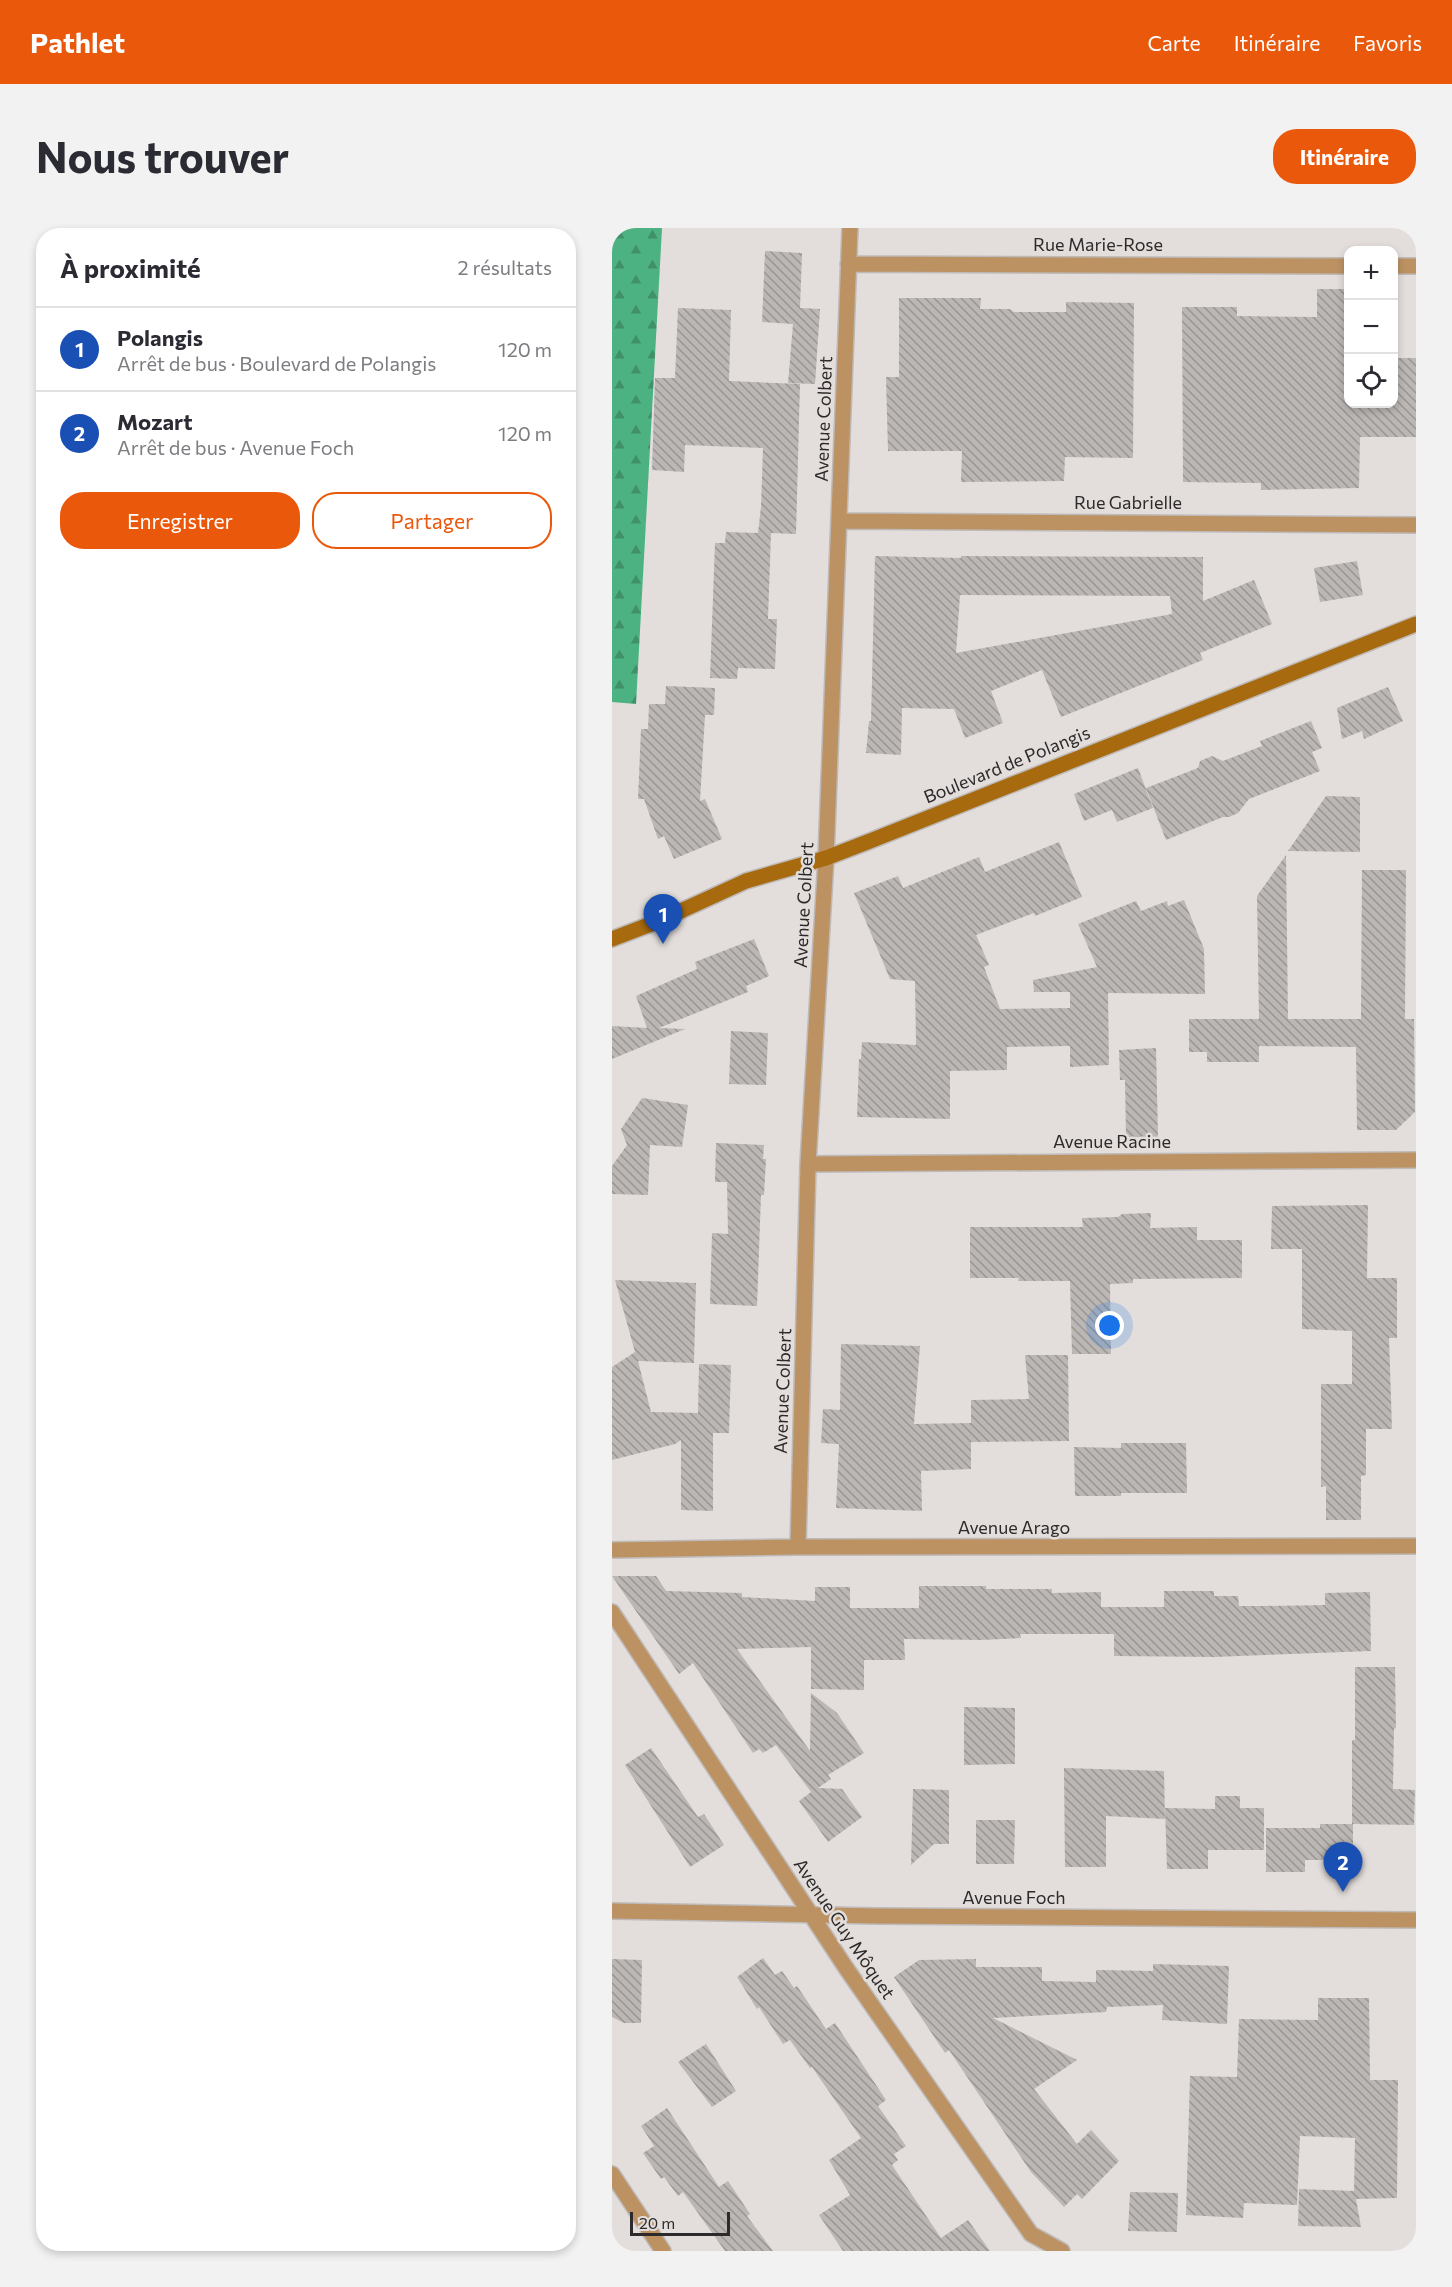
<!DOCTYPE html>
<html lang="fr">
<head>
<meta charset="utf-8">
<style>
  :root { --surface:#fff; --page:#f2f2f3; --text:#2b2b33; --muted:#7c7c81; --line:#e1e1e2; --accent:#ea580c }
  body { margin:0; font-family:Commissioner,sans-serif; background:var(--page); color:var(--text) }
  .controls { position:absolute; right:18px; top:18px; display:grid; overflow:hidden; border-radius:12px; box-shadow:0 3px 9px #0003 }
  .controls button { width:54px; height:54px; display:grid; place-items:center; padding:0; border:0; border-bottom:2px solid var(--line); background:var(--surface); color:var(--text); font:30px sans-serif }
  .scale { position:absolute; left:18px; bottom:15px; width:100px; box-sizing:border-box; padding-left:6px; border:3px solid #2c2a2a; border-top:0; font-size:16px; line-height:21px; white-space:nowrap; color:#2c2a2a; -webkit-text-stroke:4px #e3dedc; paint-order:stroke }
  .you { position:absolute; left:498px; top:1098px; width:21px; height:21px; margin:-15px; border:4px solid #fff; border-radius:50%; background:#1a73e8; box-shadow:0 0 0 9px #1a73e833 }
  .badge { display:grid; place-items:center; width:39px; height:39px; border-radius:50%; background:var(--accent); color:#fff; font-size:20px; font-weight:700 }
  .pin { position:absolute; translate:-50% -50px; filter:drop-shadow(0 2px 3px #0008) }
  .pin::after { content:''; position:absolute; top:32px; width:21px; height:18px; background:inherit; clip-path:polygon(0 0,100% 0,50% 100%) }
  .list { margin:0; padding:0; list-style:none }
  h2 { display:flex; justify-content:space-between; align-items:center; height:78px; margin:0; padding:0 24px; font-size:26px }
  h2 small { font-size:20px; font-weight:400; color:var(--muted) }
  .list li { display:grid; grid-template-columns:39px 1fr auto; gap:18px; align-items:center; box-sizing:border-box; height:84px; padding:0 24px; border-top:2px solid var(--line) }
  .list b { display:block; font-size:22px; white-space:nowrap }
  .list p { margin:0; font-size:20px; white-space:nowrap; color:var(--muted) }
  .list em { font-size:20px; font-style:normal; color:var(--muted) }
  .actions { display:flex; gap:12px; padding:18px 24px }
  .actions a { flex:1; padding:14px 0; border:2px solid var(--accent); border-radius:24px; text-align:center; font-size:21px; color:var(--accent) }
  .actions .main { background:var(--accent); color:#fff }
  .icon { flex:none; width:33px; height:33px; fill:none; stroke:currentColor; stroke-width:2; stroke-linecap:round; stroke-linejoin:round }
  .map { position:relative; flex:none; width:804px; height:2023px; overflow:hidden; border-radius:24px }
  header { display:flex; align-items:center; gap:36px; box-sizing:border-box; height:84px; padding:0 30px; background:var(--accent); color:#fff }
  header strong { font-size:28px }
  nav { display:flex; gap:33px; margin-inline-start:auto; font-size:21px }
  .intro { display:flex; align-items:center; justify-content:space-between; box-sizing:border-box; height:144px; padding:0 36px }
  h1 { margin:0; font-size:42px }
  .button { padding:15px 27px; border-radius:24px; background:var(--accent); color:#fff; font-size:21px; font-weight:700 }
  main { display:flex; gap:36px; padding:0 36px }
  aside { flex:1; background:var(--surface); border-radius:24px; box-shadow:0 3px 9px #0003 }
  .map>svg:first-child { display:block }
  .forest { fill:url(#forest-firs) }
  .building { fill:url(#building-back-hatch); fill-rule:evenodd }
  .lines { fill:none; stroke-linecap:round; stroke-linejoin:round }
  .street-casing { stroke:#bebab8; stroke-width:18 }
  .secondary-casing { stroke:#bebab8; stroke-width:18 }
  .street { stroke:#bc9263; stroke-width:15 }
  .secondary { stroke:#a86a0e; stroke-width:15 }
  .labels { text-anchor:middle; stroke-width:5; stroke-linejoin:round; paint-order:stroke }
  .street-label { font-size:18px; fill:#2c2a2a; stroke:#e3dedc }
</style>
</head>
<body>
<header>
<strong>Pathlet</strong>
<nav><a>Carte</a><a>Itinéraire</a><a>Favoris</a></nav>
</header>
<div class="intro"><h1>Nous trouver</h1><a class="button">Itinéraire</a></div>
<main>
<aside>
<h2>À proximité<small>2 résultats</small></h2>
<ul class="list">
<li><span class="badge" style="background:#1a4fb4">1</span><div><b>Polangis</b><p>Arrêt de bus · Boulevard de Polangis</p></div><em>120 m</em></li>
<li><span class="badge" style="background:#1a4fb4">2</span><div><b>Mozart</b><p>Arrêt de bus · Avenue Foch</p></div><em>120 m</em></li>
</ul>
<div class="actions"><a class="main">Enregistrer</a><a>Partager</a></div>
</aside>
<div class="map">
<svg width="804" height="2023" viewBox="0 0 804 2023">
  <defs>
    <pattern id="forest-firs" width="22" height="20" patternUnits="userSpaceOnUse" patternTransform="scale(1.5)"><rect width="22" height="20" fill="#4db281"/><path d="M5 1l3.5 6h-7zM16 11l3.5 6h-7z" fill="#40916a"/></pattern>
    <pattern id="building-back-hatch" width="6" height="6" patternUnits="userSpaceOnUse" patternTransform="scale(1.5)"><rect width="6" height="6" fill="#bbb7b5"/><path d="M-1 5l2 2M0 0l6 6M5-1l2 2" fill="none" stroke="#989593"/></pattern>
  </defs>
  <rect width="100%" height="100%" fill="#e3dedc"/>
  <path class="forest" d="M0 0H50L24 476 0 474Z"/>
  <path class="building" d="M153 23 190 25 188 80 208 81 203 156 176 155 181 96 150 94Z
    M705 61H736V176H782V130H804V209H748L747 260 649 262V255L571 254 570 79H625V88L705 89Z
    M287 70H369L368 81H398L402 84H454V74L522 75 521 230 453 229 452 253 349 254 350 223H276L274 149H287Z
    M66 80 119 82 117 153 188 156 184 306 159 305 156 391H165L163 441 126 440 125 451 98 450 103 315H113L114 304 146 305 149 279 151 220 73 217 72 244 40 242 43 150H63Z
    M263 328 349 330V328L591 329V373L642 352 660 396 588 425 591 432 449 489 430 442 379 463 391 495 353 510 342 481 290 480 289 527 254 525 257 493H259ZM348 367 558 368 560 386 344 425Z
    M745 333 751 367 708 374 702 340Z
    M54 458 103 460 102 487H93L88 573 93 571 110 611 62 631 52 608 46 611 32 571H26L29 501H36L37 476H53Z
    M776 459 791 493 752 511 750 503 730 511 725 480Z
    M699 493 710 520 700 524 708 543 637 571 626 585 617 589H611L554 612 534 560 586 540 588 533 600 528 611 533 650 518 648 513Z
    M526 540 541 580 505 594 500 582 472 593 462 566Z
    M714 568 748 569V624L676 623Z
    M447 614 470 669 423 688 422 685 364 707 377 737 372 739 388 781 458 780V764H422L421 752 485 739 466 696 524 673 529 683 555 673 556 678 572 672 592 721 593 766 496 765 497 837 458 839V818L395 819V842L338 843V891L245 889 247 831H249L250 814 304 817 303 753 278 751 242 665 286 648 291 660 367 629 373 644Z
    M674 627 676 791H749L750 642H794L793 791H802L803 884 784 902H745L744 819 647 818V834H595V824H577V791H647L645 668Z
    M142 711 157 748 134 758 136 764 47 800 73 801 0 831V798L35 800 24 768 85 741 83 734Z
    M119 803 156 805 154 857 117 856Z
    M544 820 546 909H514L513 852H508L507 822Z
    M30 870 76 877 70 919 38 917 36 967 0 966V938L15 917 9 901Z
    M104 915 152 917 151 931H154L152 967H149L145 1078 98 1076 100 1005 116 1006 115 954H103Z
    M756 977 755 1050H785V1110H777L780 1201H754V1247L749 1248V1292H714V1258L709 1259V1156H740V1103L690 1101V1021H659L660 978Z
    M539 985 538 1000 585 999V1012H630V1050L521 1051V1055L498 1056 499 1126H460L458 1053H406L407 1050H358V999H471L470 990 506 989 510 986Z
    M3 1052 84 1055 82 1135 26 1133 39 1184 86 1185 87 1136 119 1137 117 1205H101V1283L69 1282V1212L63 1216 0 1232V1139L23 1124Z
    M229 1116 308 1118 302 1196 359 1195V1172L417 1171 413 1127H456L457 1213 359 1214V1208V1241L309 1243 310 1283 224 1280 227 1216 209 1215 211 1181 228 1182Z
    M509 1215H574L575 1265H509V1268H463L462 1219 509 1220Z
    M0 1348H44L54 1363 130 1365V1369L203 1373V1359H238V1380H307V1358H374V1361H440V1365L489 1364V1379H552V1363H602V1368H626L627 1378H652L713 1377V1365L758 1364 759 1423 602 1429 502 1428V1406H408L409 1410 369 1412 292 1411 293 1432H252V1462L199 1461V1419L125 1421 198 1523 199 1465 225 1485 252 1525 216 1547 219 1551 206 1560 230 1561 250 1589 216 1614 187 1573 199 1564 164 1517 151 1525 147 1521 141 1525 81 1435 67 1446Z
    M743 1439H783L784 1501 782 1500 781 1561 803 1562 802 1597 741 1596V1632H693V1644H654V1600H708V1596H740V1512H743Z
    M352 1479 403 1480V1536L352 1537Z
    M39 1520 86 1589 92 1586 112 1617 78 1639 13 1537Z
    M452 1540 552 1543 553 1591 494 1588V1639H453Z
    M301 1561 337 1562V1616H322L299 1637Z
    M603 1568H628V1580H652V1622H596V1641H555L553 1580 603 1581Z
    M364 1592H403L402 1636H364Z
    M151 1730 163 1747 170 1743 182 1760 185 1758 214 1801 223 1795 274 1872 266 1878 294 1918 282 1926 286 1932 280 1937 329 2010 356 1992 378 2023H231L207 1987 238 1967 217 1932 249 1910 200 1839 198 1840 178 1812 171 1816 147 1779 145 1781 125 1749Z
    M0 1731 30 1732 29 1795H12L0 1789Z
    M364 1731V1739H430V1753L484 1754V1742L541 1743V1736L617 1738 615 1796 550 1792 551 1777 495 1779 494 1784 381 1790 465 1832 422 1861 465 1916 479 1902 507 1933 470 1971 465 1966 452 1979 419 1944 337 1822 333 1825 282 1749 307 1732Z
    M706 1770H757L758 1852H786L785 1970 744 1971 749 1999 686 1998 687 1961 742 1963 743 1910 688 1908 685 1977 632 1975 631 1990 574 1987 578 1848 625 1849 627 1791 706 1792Z
    M94 1816 124 1863 100 1879 66 1834Z
    M55 1880 107 1959 116 1953 138 1986 135 1988 161 2023H113L71 1964 66 1968 52 1949 49 1951 31 1925 42 1918 29 1898Z
    M518 1964 566 1965 565 2004 516 2003Z"/>
  <g class="lines">
    <defs>
      <path id="street" d="M236 36 736 38
        M782 38H804
        M228 293 804 297
        M196 936 804 932
        M186 1319 196 936 214 630 238 0
        M0 1322 186 1319 804 1318
        M0 1384 234 1740 419 2006 450 2023
        M0 1683 265 1688 804 1692
        M0 1946 51 2023"/>
      <path id="secondary" d="M0 711 47 693 134 653 214 630 258 613 804 396"/>
    </defs>
    <use href="#street" class="street-casing"/>
    <use href="#secondary" class="secondary-casing"/>
    <use href="#street" class="street"/>
    <use href="#secondary" class="secondary"/>
  </g>
  <g class="labels">
    <g class="street-label">
      <text x="486" y="23">Rue Marie-Rose</text>
      <text transform="translate(212 191) rotate(-88)" y="6">Avenue Colbert</text>
      <text x="516" y="281">Rue Gabrielle</text>
      <text transform="translate(395 537) rotate(-22)" y="6">Boulevard de Polangis</text>
      <text transform="translate(192 677) rotate(-87)" y="6">Avenue Colbert</text>
      <text x="500" y="920">Avenue Racine</text>
      <text transform="translate(171 1163) rotate(-88)" y="6">Avenue Colbert</text>
      <text x="402" y="1306">Avenue Arago</text>
      <text x="402" y="1676">Avenue Foch</text>
      <text transform="translate(232 1701) rotate(56)" y="6">Avenue Guy Môquet</text>
    </g>
  </g>
</svg>
<div class="controls">
<button>+</button>
<button>−</button>
<button><svg class="icon" aria-label="locate" viewBox="0 0 24 24"><circle cx="12" cy="12" r="6"/><path d="M12 2v4M12 18v4M2 12h4M18 12h4"/></svg></button>
</div>
<div class="scale">20 m</div>
<div class="you"></div>
<div class="pin badge" style="left:51px;top:716px;background:#1a4fb4">1</div>
<div class="pin badge" style="left:731px;top:1664px;background:#1a4fb4">2</div>
</div>
</main>
</body>
</html>
